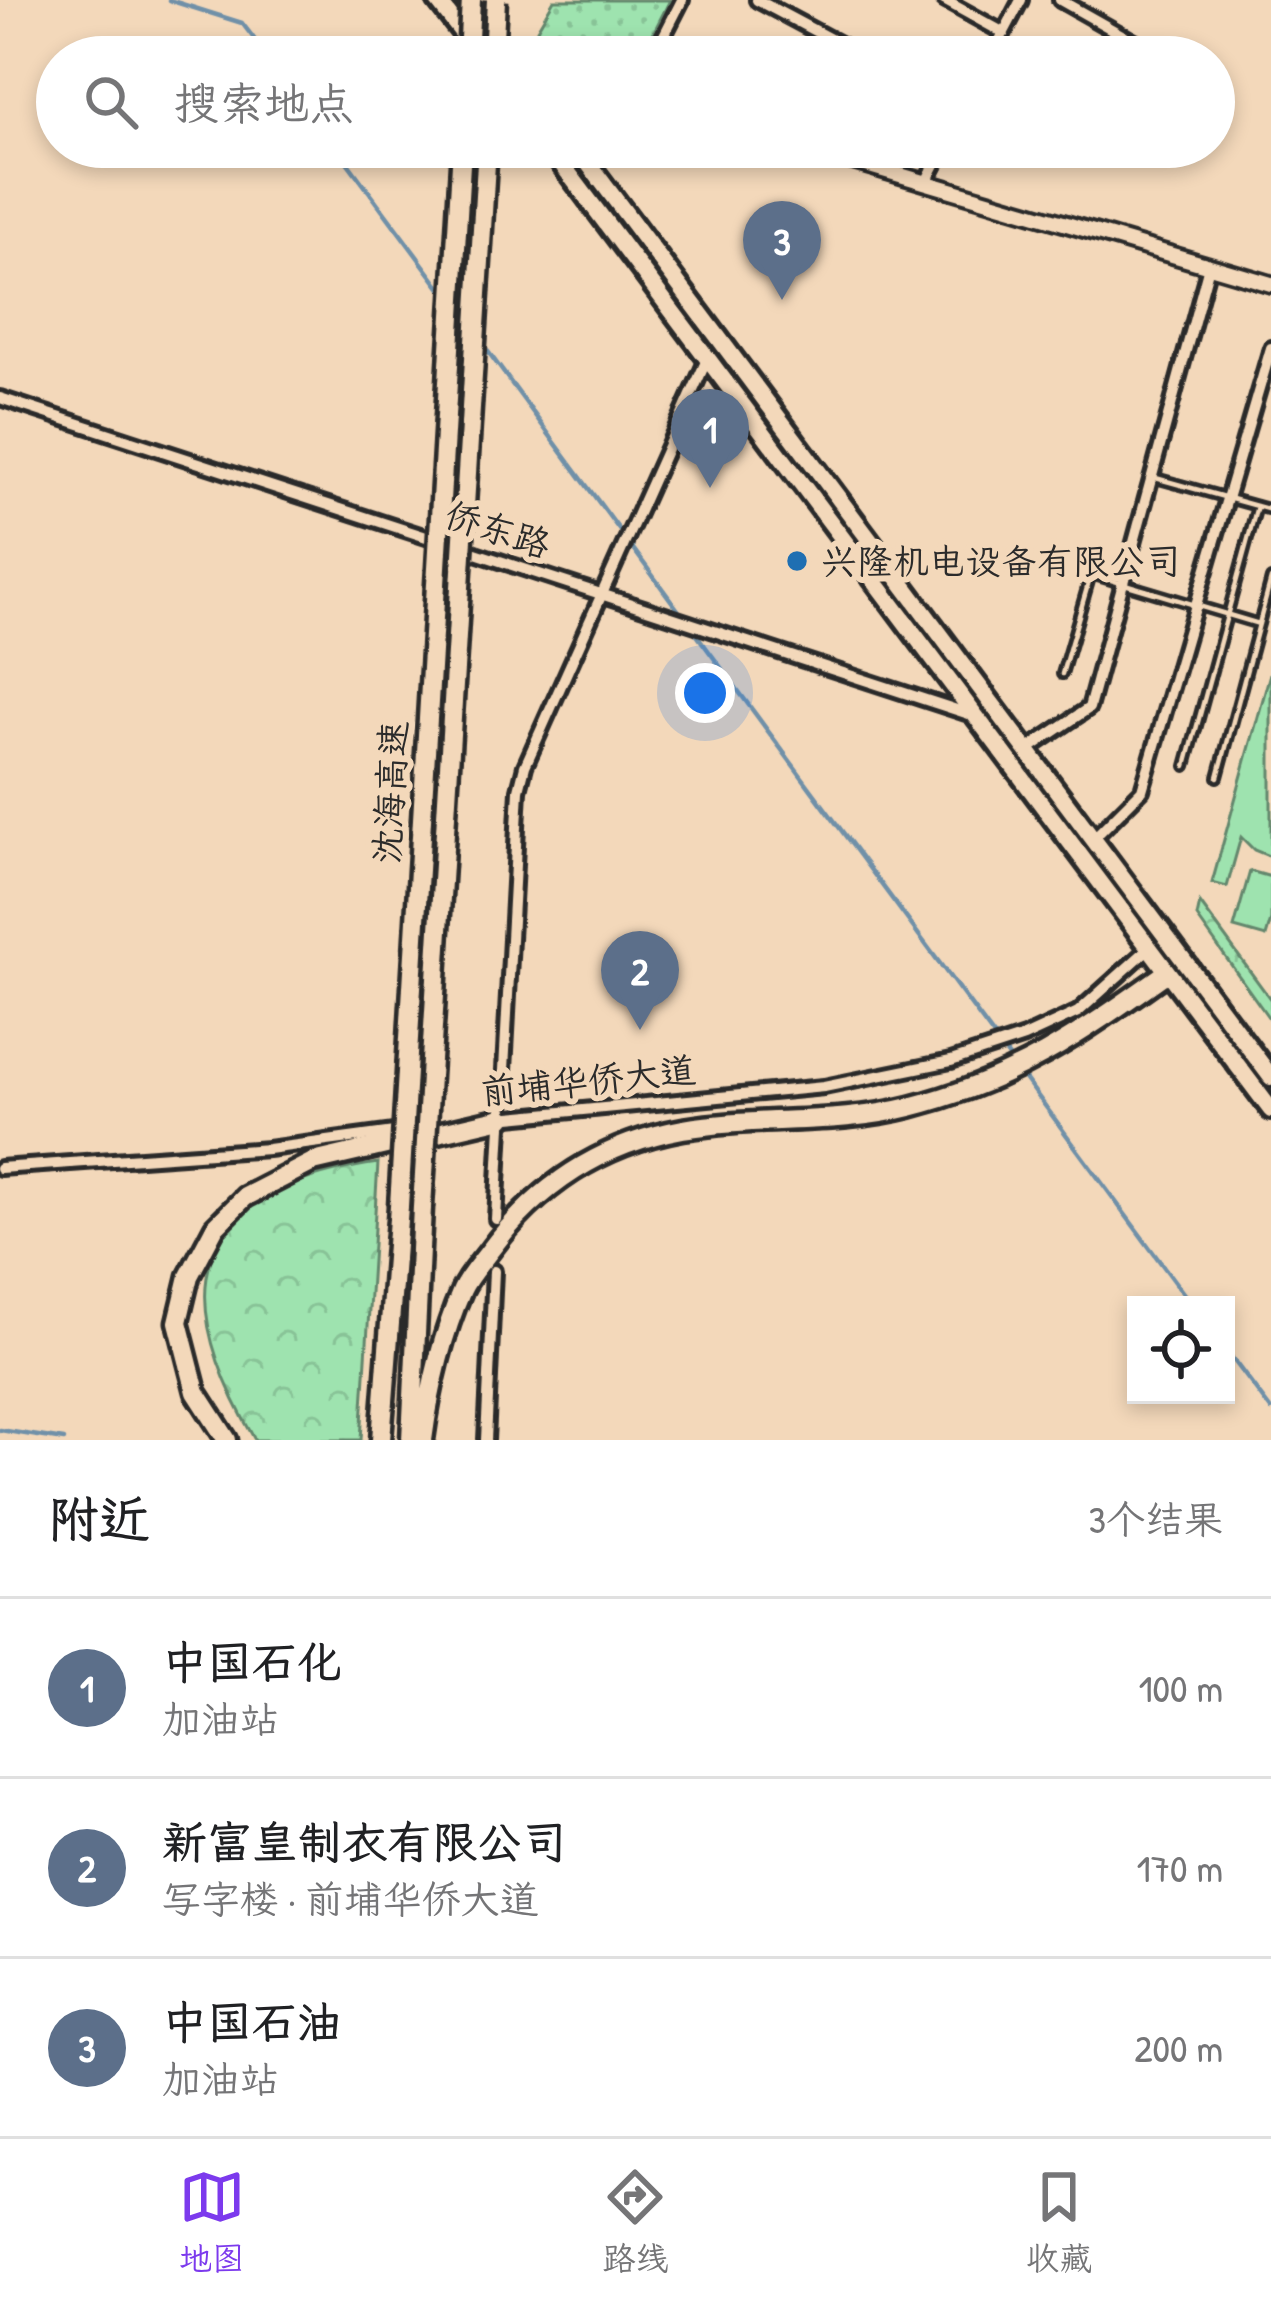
<!DOCTYPE html>
<html lang="zh">
<head>
<meta charset="utf-8">
<style>
  :root { --surface:#fff; --page:#f6f6f6; --text:#202124; --muted:#757577; --line:#e0e0e0; --accent:#7c3aed }
  body { margin:0; font-family:"Patrick Hand","LXGW WenKai TC",sans-serif; background:var(--page); color:var(--text) }
  .controls { position:absolute; right:36px; bottom:36px; display:grid; overflow:hidden; border-radius:0px; box-shadow:0 6px 18px #0003 }
  .controls button { width:108px; height:108px; display:grid; place-items:center; padding:0; border:0; border-bottom:3px solid var(--line); background:var(--surface); color:var(--text); font:60px sans-serif }
  .you { position:absolute; left:705px; top:693px; width:42px; height:42px; margin:-30px; border:9px solid #fff; border-radius:50%; background:#1a73e8; box-shadow:0 0 0 18px #1a73e833 }
  .badge { display:grid; place-items:center; width:78px; height:78px; border-radius:50%; background:var(--accent); color:#fff; font-size:39px; font-weight:700 }
  .pin { position:absolute; translate:-50% -99px; filter:drop-shadow(0 3px 6px #0008) }
  .pin::after { content:''; position:absolute; top:63px; width:42px; height:36px; background:inherit; clip-path:polygon(0 0,100% 0,50% 100%) }
  .list { margin:0; padding:0; list-style:none }
  h2 { display:flex; justify-content:space-between; align-items:center; height:156px; margin:0; padding:0 48px; font-size:51px }
  h2 small { font-size:39px; font-weight:400; color:var(--muted) }
  .list li { display:grid; grid-template-columns:78px 1fr auto; gap:36px; align-items:center; box-sizing:border-box; height:180px; padding:0 48px; border-top:3px solid var(--line) }
  .list b { display:block; font-size:45px; white-space:nowrap }
  .list p { margin:0; font-size:39px; white-space:nowrap; color:var(--muted) }
  .list em { font-size:39px; font-style:normal; color:var(--muted) }
  .icon { flex:none; width:66px; height:66px; fill:none; stroke:currentColor; stroke-width:2; stroke-linecap:round; stroke-linejoin:round }
  .map { position:relative; flex:none; width:1271px; height:1440px; overflow:hidden }
  .search { position:absolute; background:var(--surface); box-shadow:0 6px 18px #0003; left:36px; right:36px; top:36px; height:132px; display:flex; align-items:center; gap:30px; box-sizing:border-box; padding:0 42px; border-radius:66px; color:var(--muted); font-size:45px }
  .sheet { height:696px; background:var(--surface) }
  nav { display:flex; justify-content:space-around; align-items:center; box-sizing:border-box; height:168px; border-top:3px solid var(--line); background:var(--surface); font-size:33px; color:var(--muted) }
  nav a { display:grid; justify-items:center; gap:6px }
  nav .on { color:var(--accent) }
  .map>svg:first-child { display:block }
  .green { fill:#9ee3af; stroke:#64876d; stroke-width:3 }
  .forest { fill:url(#forest-crowns); stroke:#64876d; stroke-width:3 }
  .park { fill:url(#park-dots); stroke:#64876d; stroke-width:3 }
  .lines { fill:none; stroke-linecap:round; stroke-linejoin:round }
  .stream { stroke:#6f90a8; stroke-width:4.5 }
  .service-casing { stroke:#2b2b2b; stroke-width:14 }
  .minor-casing { stroke:#2b2b2b; stroke-width:20 }
  .tertiary-casing { stroke:#2b2b2b; stroke-width:22 }
  .primary-casing { stroke:#2b2b2b; stroke-width:26 }
  .motorway-casing { stroke:#2b2b2b; stroke-width:27 }
  .service { stroke:#f3d8ba; stroke-width:4.5 }
  .minor { stroke:#f3d8ba; stroke-width:10 }
  .tertiary { stroke:#f3d8ba; stroke-width:14 }
  .primary { stroke:#f3d8ba; stroke-width:16 }
  .motorway { stroke:#f3d8ba; stroke-width:18 }
  .motorway-bridge-casing { stroke:#2b2b2b; stroke-width:27; stroke-linecap:butt }
  .motorway-bridge { stroke:#f3d8ba; stroke-width:18 }
  .poi-dot { fill:#1f6fb2; stroke:#f3d8ba; stroke-width:4.5 }
  .labels { text-anchor:middle; stroke-width:12; stroke-linejoin:round; paint-order:stroke }
  .street-label { font-size:36px; fill:#2b2b2b; stroke:#f3d8ba }
  .poi-label { font-size:36px; fill:#2b2b2b; stroke:#f3d8ba; text-anchor:start }
</style>
</head>
<body>
<div class="map">
<svg width="1271" height="1440" viewBox="0 0 1271 1440">
  <defs>
    <pattern id="forest-crowns" width="20" height="18" patternUnits="userSpaceOnUse" patternTransform="scale(3)"><rect width="20" height="18" fill="#9ee3af"/><path d="M2 6a3 3 0 1 1 6 0M12 15a3 3 0 1 1 6 0" fill="none" stroke="#88c397"/></pattern>
    <pattern id="park-dots" width="8" height="8" patternUnits="userSpaceOnUse" patternTransform="scale(3)"><rect width="8" height="8" fill="#9ee3af"/><path d="M2 2h.1M6 6h.1" fill="none" stroke="#88c397" stroke-width="1.8" stroke-linecap="round"/></pattern>
  </defs>
  <rect width="100%" height="100%" fill="#f3d8ba"/>
  <filter id="ink" filterUnits="userSpaceOnUse"><feTurbulence type="fractalNoise" baseFrequency=".00833" numOctaves="2"/><feDisplacementMap in="SourceGraphic" scale="24" xChannelSelector="R" yChannelSelector="G"/><feConvolveMatrix kernelMatrix="1 2 1 2 8 2 1 2 1" color-interpolation-filters="sRGB"/></filter>
  <g filter="url(#ink)">
    <path class="green" d="M1271 670V857L1254 850 1241 837 1227 887 1212 883Z
      M1250 871 1271 877V920L1266 937 1234 928Z"/>
    <path class="forest" d="M1200 903 1271 1000V1021L1197 917Z
      M378 1163 361 1440H255C165 1285 193 1190 378 1163Z"/>
    <path class="park" d="M554 0H670L641 57C598 57 564 68 537 29Z"/>
    <g class="lines">
      <path class="stream" d="M169 0 242 23 268 57
        M336 147 445 294
        M481 342 684 618
        M691 627 1012 1061
        M1023 1076 1192 1305
        M1226 1350 1271 1410
        M0 1430 64 1440"/>
      <defs>
        <path id="service" d="M1152 477 1271 510
          M1062 674 1091 574 1259 624
          M1186 766 1257 506
          M1218 777 1271 579"/>
        <path id="minor" d="M757 0 864 57
          M944 0 1004 33
          M1060 0 1161 57
          M653 57 682 0
          M991 57 1021 0
          M926 182 944 147
          M0 398 972 715
          M1028 749 1089 708 1209 266
          M1093 839 1142 790 1271 348
          M499 1118 824 1087 951 1061 1024 1037 1078 1012 1148 949
          M0 1168 268 1149 409 1130
          M496 1219 519 790 525 766 708 357
          M486 1440 494 1271"/>
        <path id="tertiary" d="M805 147 1271 284"/>
        <path id="primary" d="M437 0 481 57
          M468 5 508 57
          M549 147 1271 1110
          M576 147 1271 1077"/>
        <path id="motorway" d="M227 1440 196 1392 178 1322 189 1276 215 1227 245 1197 313 1162 502 1118
          M381 1440 399 1206
          M411 1440 422 1207
          M423 1440C430 1388 441 1338 462 1290 468 1277 479 1265 488 1253 537 1186 600 1144 683 1129 758 1116 835 1126 910 1107 1016 1080 1079 1035 1166 973"/>
      </defs>
      <use href="#service" class="service-casing"/>
      <use href="#minor" class="minor-casing"/>
      <use href="#tertiary" class="tertiary-casing"/>
      <use href="#primary" class="primary-casing"/>
      <use href="#motorway" class="motorway-casing"/>
      <use href="#service" class="service"/>
      <use href="#minor" class="minor"/>
      <use href="#tertiary" class="tertiary"/>
      <use href="#primary" class="primary"/>
      <use href="#motorway" class="motorway"/>
      <defs>
        <path id="motorway-bridge" d="M468 57 471 0
          M493 57 496 0
          M399 1206 462 147
          M422 1207 487 147"/>
      </defs>
      <use href="#motorway-bridge" class="motorway-bridge-casing"/>
      <use href="#motorway-bridge" class="motorway-bridge"/>
    </g>
  </g>
  <circle class="poi-dot" cx="797" cy="561" r="12"/>
  <g class="labels">
    <g class="street-label">
      <text transform="translate(498 529) rotate(18)" y="13">侨东路</text>
      <text transform="translate(390 792) rotate(-87)" y="13">沈海高速</text>
      <text transform="translate(588 1080) rotate(-6)" y="13">前埔华侨大道</text>
    </g>
    <g class="poi-label">
      <text x="821" y="574">兴隆机电设备有限公司</text>
    </g>
  </g>
</svg>
<div class="controls">
<button><svg class="icon" aria-label="locate" viewBox="0 0 24 24"><circle cx="12" cy="12" r="6"/><path d="M12 2v4M12 18v4M2 12h4M18 12h4"/></svg></button>
</div>
<div class="you"></div>
<div class="pin badge" style="left:710px;top:488px;background:#5c6f8a">1</div>
<div class="pin badge" style="left:640px;top:1030px;background:#5c6f8a">2</div>
<div class="pin badge" style="left:782px;top:300px;background:#5c6f8a">3</div>
<div class="search"><svg class="icon" aria-label="search" viewBox="0 0 24 24"><circle cx="10" cy="10" r="6"/><path d="M15 15l6 6"/></svg>搜索地点</div>
</div>
<section class="sheet">
<h2>附近<small>3个结果</small></h2>
<ul class="list">
<li><span class="badge" style="background:#5c6f8a">1</span><div><b>中国石化</b><p>加油站</p></div><em>100 m</em></li>
<li><span class="badge" style="background:#5c6f8a">2</span><div><b>新富皇制衣有限公司</b><p>写字楼 · 前埔华侨大道</p></div><em>170 m</em></li>
<li><span class="badge" style="background:#5c6f8a">3</span><div><b>中国石油</b><p>加油站</p></div><em>200 m</em></li>
</ul>
</section>
<nav>
<a class="on"><svg class="icon" aria-label="map" viewBox="0 0 24 24"><path d="M3 6l6-2 6 2 6-2v14l-6 2-6-2-6 2zM9 4v14M15 6v14"/></svg>地图</a>
<a><svg class="icon" aria-label="directions" viewBox="0 0 24 24"><path d="M12 3l9 9-9 9-9-9zM9 14v-3h6M13 9l2 2-2 2"/></svg>路线</a>
<a><svg class="icon" aria-label="saved" viewBox="0 0 24 24"><path d="M7 4h10v16l-5-4-5 4z"/></svg>收藏</a>
</nav>
</body>
</html>
